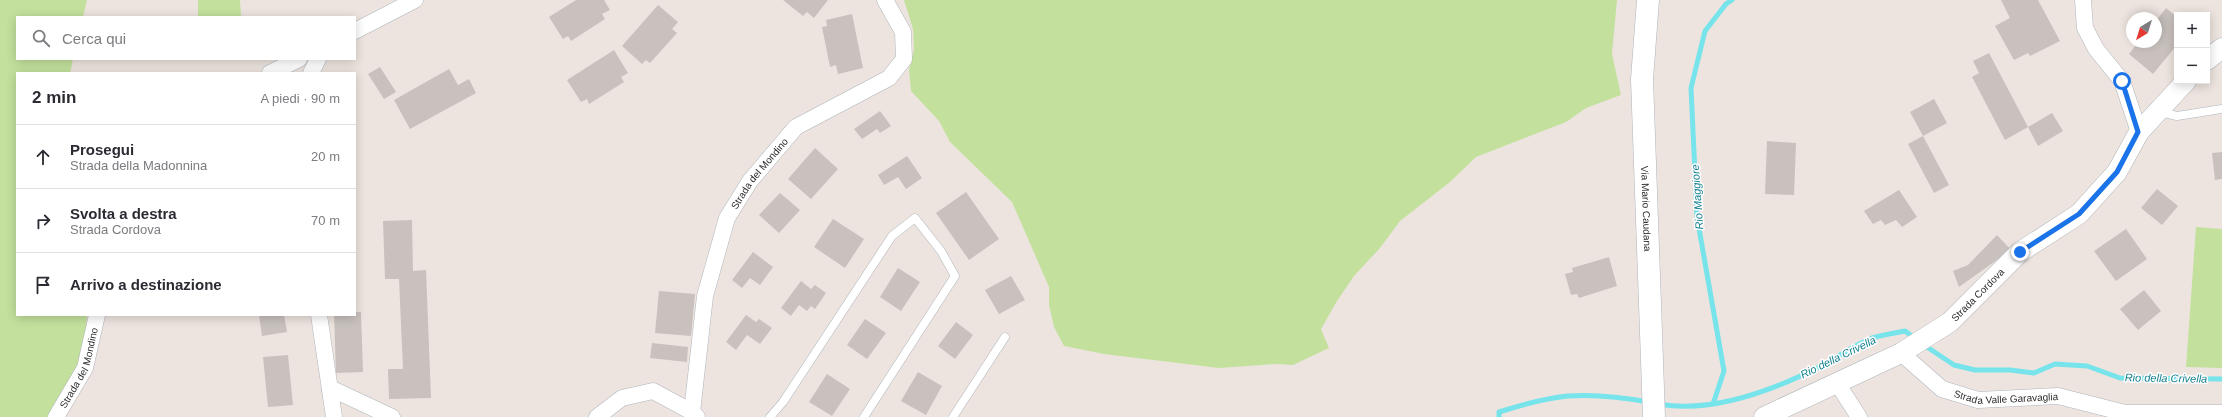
<!DOCTYPE html>
<html lang="it">
<head>
<meta charset="utf-8">
<style>
  :root { --surface:#fff; --page:#f2f2f3; --text:#2b2b33; --muted:#7c7c81; --line:#e1e1e2 }
  body { margin:0; font-family:Arial,sans-serif; background:var(--page); color:var(--text) }
  .controls { position:absolute; right:12px; top:12px; display:grid; overflow:hidden; border-radius:0px; box-shadow:0 2px 10px #0003 }
  .controls button { width:36px; height:36px; display:grid; place-items:center; padding:0; border:0; border-bottom:1px solid var(--line); background:var(--surface); color:var(--text); font:20px sans-serif }
  .compass { position:absolute; left:2126px; top:12px; width:36px; height:36px; border-radius:50%; background:var(--surface); box-shadow:0 2px 10px #0003; rotate:218deg }
  .stop { position:absolute; width:12px; height:12px; margin:-9px; border:3px solid #1a73e8; border-radius:50%; background:#fff }
  .stop.end { background:#1a73e8; border-color:#fff; box-shadow:0 1px 4px #0008 }
  .list { margin:0; padding:0; list-style:none }
  h2 { display:flex; justify-content:space-between; align-items:center; height:52px; margin:0; padding:0 16px; font-size:17px }
  h2 small { font-size:13px; font-weight:400; color:var(--muted) }
  .list li { display:grid; grid-template-columns:26px 1fr auto; gap:12px; align-items:center; box-sizing:border-box; height:64px; padding:0 16px; border-top:1px solid var(--line) }
  .list b { display:block; font-size:15px; white-space:nowrap }
  .list p { margin:0; font-size:13px; white-space:nowrap; color:var(--muted) }
  .list em { font-size:13px; font-style:normal; color:var(--muted) }
  .icon { flex:none; width:22px; height:22px; fill:none; stroke:currentColor; stroke-width:2; stroke-linecap:round; stroke-linejoin:round }
  .map { position:relative; flex:none; width:2222px; height:417px; overflow:hidden }
  .search { position:absolute; background:var(--surface); box-shadow:0 2px 10px #0003; left:16px; top:16px; width:340px; height:44px; display:flex; align-items:center; gap:10px; box-sizing:border-box; padding:0 14px; border-radius:0px; color:var(--muted); font-size:15px }
  .panel { position:absolute; background:var(--surface); box-shadow:0 2px 10px #0003; left:16px; top:72px; width:340px; height:244px; border-radius:0px }
  .map>svg:first-child { display:block }
  .green { fill:#c3e19d }
  .lines { fill:none; stroke-linecap:round; stroke-linejoin:round }
  .stream { stroke:#76e4ea; stroke-width:5 }
  .building { fill:#c8c1be }
  .service-casing { stroke:#afb4bb; stroke-width:9 }
  .minor-casing { stroke:#afb4bb; stroke-width:17 }
  .tertiary-casing { stroke:#afb4bb; stroke-width:21 }
  .secondary-casing { stroke:#afb4bb; stroke-width:23 }
  .service { stroke:#fff; stroke-width:8 }
  .minor { stroke:#fff; stroke-width:16 }
  .tertiary { stroke:#fff; stroke-width:20 }
  .secondary { stroke:#fff; stroke-width:22 }
  .route { stroke:#1a73e8; stroke-width:5 }
  .labels { text-anchor:middle; stroke-width:3; stroke-linejoin:round; paint-order:stroke }
  .street-label { font-size:10px; fill:#2c2c2c; stroke:#fff }
  .water-label { font-size:11px; font-style:italic; fill:#138191; stroke:#fff }
</style>
</head>
<body>
<div class="map">
<svg width="2222" height="417" viewBox="0 0 2222 417">
  <rect width="100%" height="100%" fill="#ede4df"/>
  <path class="green" d="M0 0H87L83 17H17V59H73L70 73H17V315H87L83 360 47 417H0Z
    M198 0H240L241 17H198Z
    M904 0H1617L1612 54 1621 95 1586 108 1566 122 1476 157 1450 182 1400 221 1380 248 1354 276 1337 301 1321 329 1329 348 1293 365 1276 364 1219 368 1104 354 1064 346 1054 327 1049 305V287L1012 202 950 142 939 121 911 91 909 70 914 50 913 29Z
    M2196 227 2222 229V368L2186 367Z"/>
  <g class="lines">
    <path class="stream" d="M1924 345 1954 365 1975 370H2010L2034 373 2055 364 2087 366 2120 378 2222 379
      M1659 404C1713 414 1774 390 1821 366 1838 357 1854 345 1872 338 1882 335 1894 333 1905 331L1916 339
      M1713 404 1724 371 1697 217 1691 88 1705 31 1726 4 1732 0
      M1499 417V412C1521 405 1545 398 1568 396 1595 394 1622 397 1648 402"/>
  </g>
  <path class="building" d="M576 0H604L610 10 602 14 605 19 571 41 568 36 563 39 549 17Z
    M783 0H828L814 18 807 12 803 16Z
    M2001 0H2038L2060 41 2030 56 2028 53 2014 60 1995 26 2010 18Z
    M658 5 678 22 672 29 677 33 650 63 646 60 642 64 622 46Z
    M2166 8 2177 17V45L2153 74 2129 54 2138 42H2156V21Z
    M852 14 863 68 838 74 836 65 830 67 822 27 827 26 826 20Z
    M614 50 628 73 621 77 624 82 589 104 587 99 581 102 567 80Z
    M1989 53 2028 127 2005 140 1972 77 1979 73 1973 61Z
    M380 67 396 92 384 99 368 74Z
    M449 69 458 85 469 79 476 93 410 129 394 100Z
    M1934 99 1947 123 1923 136 1910 112Z
    M880 111 891 126 880 133 877 129 862 139 854 129Z
    M2052 113 2063 131 2038 146 2028 127Z
    M1923 136 1949 185 1934 193 1908 144Z
    M1767 141 1796 143 1794 195 1765 194Z
    M815 148 838 169 811 199 788 179Z
    M2222 152V179L2215 180 2212 153Z
    M907 156 922 178 906 189 898 177 884 185 878 175Z
    M2157 189 2178 206 2162 225 2141 208Z
    M1899 190 1917 217 1902 227 1896 220 1885 225 1881 220 1873 224 1864 211Z
    M966 192 999 239 969 260 936 213Z
    M780 193 800 210 779 233 759 215Z
    M833 219 864 239 845 268 814 247Z
    M412 220 413 271 426 270 431 398 389 399 388 369H403L399 279H385L383 221Z
    M2126 229 2147 259 2116 281 2094 251Z
    M1997 235 2011 250 1959 287 1953 271 1968 265Z
    M753 252 773 267 760 285 750 278 742 288 732 280Z
    M1609 257 1617 286 1579 298 1577 294 1571 295 1565 274 1573 272 1572 268Z
    M898 268 920 282 901 311 880 297Z
    M1011 276 1025 300 999 314 985 290Z
    M801 281 811 289 815 285 826 293 815 309 811 306 807 311 799 305 791 316 781 308Z
    M2144 290 2161 311 2138 330 2120 309Z
    M659 291 695 294 691 336 655 333Z
    M355 312H361L363 372 336 373 334 315H355Z
    M259 315H284L287 332 262 336Z
    M746 315 756 322 759 319 772 328 760 344 747 335 736 350 726 342Z
    M865 319 886 333 867 359 847 345Z
    M956 322 973 335 955 359 938 346Z
    M652 343 688 347 687 362 650 358Z
    M288 355 293 405 268 407 263 357Z
    M918 372 942 386 926 415 901 401Z
    M827 374 850 389 832 416 809 402Z"/>
  <g class="lines">
    <defs>
      <path id="service" d="M2160 112 2177 116 2222 109
        M770 417 783 402 892 236 915 218 941 251 955 276 864 417
        M953 417 1005 337"/>
      <g id="minor">
        <path d="M2083 0 2085 28 2096 49 2122 81 2139 132"/>
        <path d="M355 31 415 0"/>
        <path d="M270 73 299 59"/>
        <path d="M311 73 318 59"/>
        <path d="M319 315 334 417"/>
        <path id="s1" d="M1901 353 1942 389 1978 400 2058 396 2125 413H2222"/>
        <path d="M1837 383 1859 417"/>
        <path d="M330 388 392 417"/>
        <path id="s2" d="M56 417 85 368 97 315"/>
        <path d="M597 417 622 398 653 391 692 412"/>
        <path id="s3" d="M697 417 692 412 705 296 727 218 750 181 796 127 889 78 904 59 903 32 885 0"/>
      </g>
      <g id="tertiary">
        <path d="M2207 60 2222 48"/>
        <path id="s4" d="M1764 417 1901 353 1950 322 2020 252 2079 214 2117 172 2139 132 2186 81"/>
      </g>
      <g id="secondary">
        <path id="s5" d="M1648 0 1642 79 1654 417"/>
      </g>
    </defs>
    <use href="#service" class="service-casing"/>
    <use href="#minor" class="minor-casing"/>
    <use href="#tertiary" class="tertiary-casing"/>
    <use href="#secondary" class="secondary-casing"/>
    <use href="#service" class="service"/>
    <use href="#minor" class="minor"/>
    <use href="#tertiary" class="tertiary"/>
    <use href="#secondary" class="secondary"/>
  </g>
  <g class="lines">
    <path class="route" d="M2020 252 2079 214 2117 172 2138 132 2122 81"/>
  </g>
  <g class="labels">
    <g class="street-label">
      <text dy="4" stroke="none"><textPath href="#s3" startOffset="260">Strada del Mondino</textPath></text>
      <text dy="4" stroke="none"><textPath href="#s5" startOffset="209">Via Mario Caudana</textPath></text>
      <text dy="4" stroke="none"><textPath href="#s4" startOffset="248">Strada Cordova</textPath></text>
      <text dy="4" stroke="none"><textPath href="#s2" startOffset="55">Strada del Mondino</textPath></text>
      <text dy="4" stroke="none"><textPath href="#s1" startOffset="120">Strada Valle Garavaglia</textPath></text>
    </g>
    <g class="water-label">
      <text transform="translate(1697 197) rotate(-94)" y="4">Rio Maggiore</text>
      <text transform="translate(1838 357) rotate(-26)" y="4">Rio della Crivella</text>
      <text transform="translate(2166 378) rotate(1)" y="4">Rio della Crivella</text>
    </g>
  </g>
</svg>
<div class="controls">
<button>+</button>
<button>−</button>
</div>
<svg class="compass" viewBox="-18 -18 36 36"><path d="M0-13l5 13h-10z" fill="#e53935"/><path d="M0 13l5-13h-10z" fill="#7c7c81"/></svg>
<div class="stop" style="left:2122px;top:81px"></div>
<div class="stop end" style="left:2020px;top:252px"></div>
<div class="search"><svg class="icon" aria-label="search" viewBox="0 0 24 24"><circle cx="10" cy="10" r="6"/><path d="M15 15l6 6"/></svg>Cerca qui</div>
<section class="panel">
<h2>2 min<small>A piedi · 90 m</small></h2>
<ul class="list">
<li><svg class="icon" aria-label="ahead" viewBox="0 0 24 24"><path d="M12 20V5M6 11l6-6 6 6"/></svg><div><b>Prosegui</b><p>Strada della Madonnina</p></div><em>20 m</em></li>
<li><svg class="icon" aria-label="right" viewBox="0 0 24 24"><path d="M7 20v-9h11M14 6l5 5-5 5"/></svg><div><b>Svolta a destra</b><p>Strada Cordova</p></div><em>70 m</em></li>
<li><svg class="icon" aria-label="arrive" viewBox="0 0 24 24"><path d="M6 21V4h12l-3 4 3 4H6"/></svg><div><b>Arrivo a destinazione</b></div></li>
</ul>
</section>
</div>
</body>
</html>
